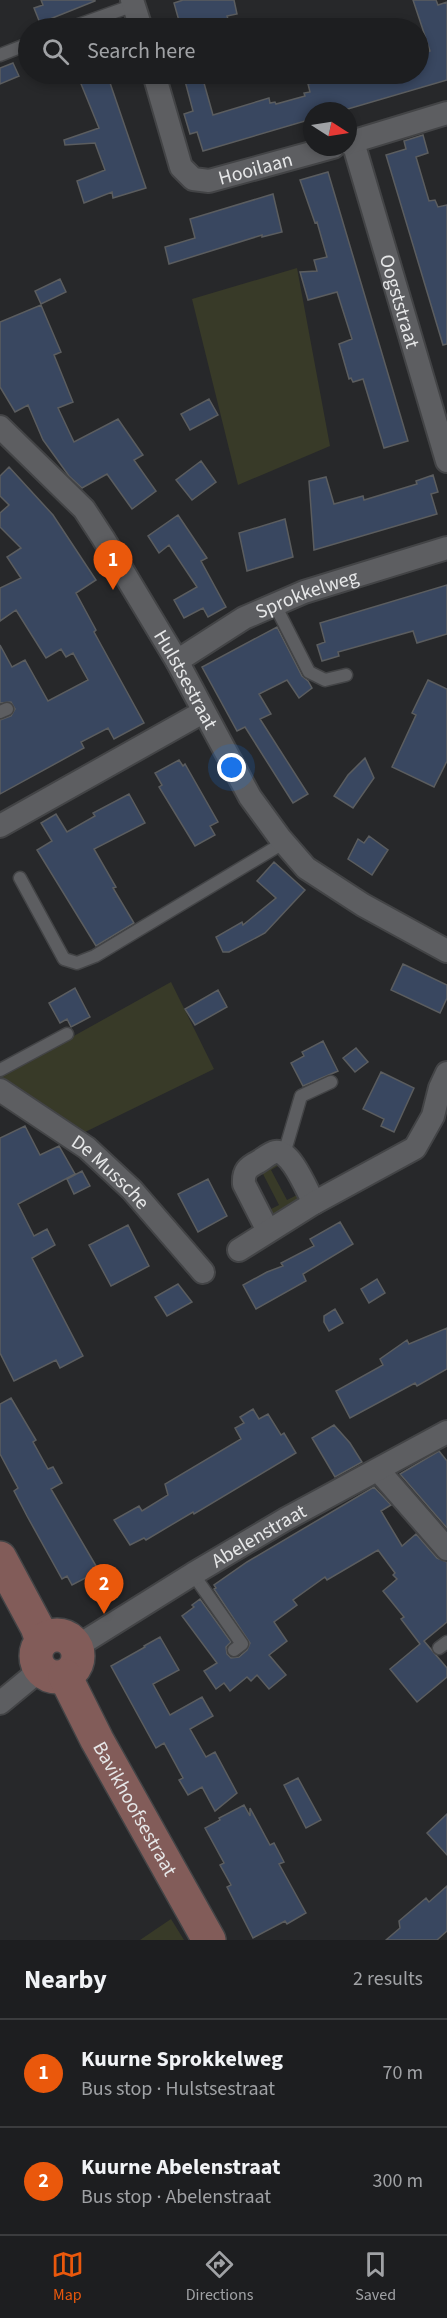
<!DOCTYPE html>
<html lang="en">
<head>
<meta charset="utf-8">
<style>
  :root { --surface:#1d1e20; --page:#252729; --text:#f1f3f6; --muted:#a0a2a5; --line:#3b3c3e; --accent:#ea580c }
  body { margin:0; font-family:"Source Sans 3",sans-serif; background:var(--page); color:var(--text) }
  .compass { position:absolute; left:303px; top:102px; width:54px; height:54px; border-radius:50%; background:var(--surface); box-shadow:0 3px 9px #0003; rotate:102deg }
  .you { position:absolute; left:232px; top:768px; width:21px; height:21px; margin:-15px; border:4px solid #fff; border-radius:50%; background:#1a73e8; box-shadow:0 0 0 9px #1a73e833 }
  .badge { display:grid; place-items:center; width:39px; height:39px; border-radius:50%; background:var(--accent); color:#fff; font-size:20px; font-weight:700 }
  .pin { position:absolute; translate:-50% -50px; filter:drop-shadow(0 2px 3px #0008) }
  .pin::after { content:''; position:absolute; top:32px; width:21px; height:18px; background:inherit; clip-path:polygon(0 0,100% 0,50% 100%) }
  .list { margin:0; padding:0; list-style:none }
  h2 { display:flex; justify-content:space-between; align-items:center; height:78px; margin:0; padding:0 24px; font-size:26px }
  h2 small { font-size:20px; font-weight:400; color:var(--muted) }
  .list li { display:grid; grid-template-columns:39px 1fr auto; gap:18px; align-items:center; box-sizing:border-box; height:108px; padding:0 24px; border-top:2px solid var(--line) }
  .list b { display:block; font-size:22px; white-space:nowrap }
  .list p { margin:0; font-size:20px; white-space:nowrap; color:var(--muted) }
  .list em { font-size:20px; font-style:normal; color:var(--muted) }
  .icon { flex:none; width:33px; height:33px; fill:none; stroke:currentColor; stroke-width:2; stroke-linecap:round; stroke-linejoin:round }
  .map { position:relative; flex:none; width:447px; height:1940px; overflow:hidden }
  .search { position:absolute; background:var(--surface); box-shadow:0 3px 9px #0003; left:18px; right:18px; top:18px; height:66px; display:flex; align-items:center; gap:15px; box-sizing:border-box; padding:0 21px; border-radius:33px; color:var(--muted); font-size:22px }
  .sheet { height:294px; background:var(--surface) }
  nav { display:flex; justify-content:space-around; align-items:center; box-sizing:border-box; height:84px; border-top:2px solid var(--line); background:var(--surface); font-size:16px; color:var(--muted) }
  nav a { display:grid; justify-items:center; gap:3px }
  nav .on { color:var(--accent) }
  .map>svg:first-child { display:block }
  .green { fill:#383a28 }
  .building { fill:#394760; stroke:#5b5d5f; stroke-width:1.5 }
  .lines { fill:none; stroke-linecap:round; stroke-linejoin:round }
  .lane-casing { stroke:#434446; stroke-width:15 }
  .street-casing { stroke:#434446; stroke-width:26 }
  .secondary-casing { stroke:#434446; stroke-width:36 }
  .lane { stroke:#5d5e61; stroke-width:12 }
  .street { stroke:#5d5e61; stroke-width:22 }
  .secondary { stroke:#825c59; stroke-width:33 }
  .labels { text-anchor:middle; stroke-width:4.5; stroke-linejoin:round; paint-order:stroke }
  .street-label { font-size:20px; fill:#e6e7e8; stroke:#101112 }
</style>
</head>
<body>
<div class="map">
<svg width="447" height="1940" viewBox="0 0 447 1940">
  <rect width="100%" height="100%" fill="#27282a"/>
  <path class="green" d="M297 268 330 446 238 485 192 299Z
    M171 982 214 1069 79 1135 0 1084V1077Z
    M276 1158 283 1163 271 1170 287 1200 299 1194 301 1197 299 1203 274 1216 267 1211 279 1205 263 1174 251 1180Z
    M171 1919 184 1940H140Z"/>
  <path class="building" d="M41 0H95V1L40 23 34 8 43 5Z
    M183 0H234L237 14 227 16 229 22 216 26 217 28H181L174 3Z
    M413 0H436L438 5 447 2V80L341 111H312V119L203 151 197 132 190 134 184 114 193 111 185 81 202 76 213 115 269 98 270 103 275 102 276 104 305 96 304 93 310 92 308 84 345 74H418V59L427 57 426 52 430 51Z
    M13 63 19 76 0 84V68Z
    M77 74H107L146 188 113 198 112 192 84 203 77 181 105 170 95 143 65 145 64 140 99 128Z
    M423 135 428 153 416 157 429 201 435 200 438 207 447 205V344L443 345 386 155 406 149 404 141Z
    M328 172 408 441 384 448 363 379 353 382 351 378 349 379 339 344 352 339 337 292 308 300 300 272 317 271 314 260 327 257 317 222 315 223 300 180Z
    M273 194 282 232 262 237V235L169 264 165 247 195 238 190 219Z
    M60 279 66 292 41 304 35 291Z
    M41 305 61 352 54 355 73 402 58 408 74 442 118 419 143 455 134 460 156 491 132 509 107 474 82 488 69 476 43 440 28 405 15 412 0 387V322Z
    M209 399 218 415 190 430 181 414Z
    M201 461 216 482 192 500 176 480Z
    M9 467 53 515 96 580 76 593 96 630 94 632 144 723 114 739 108 728 81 742 84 748 0 794V720L11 716 15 709 11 702 0 703V645L12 667 25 660 48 701 88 680 73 653 66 657 61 649 46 658 16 610 0 621V588L21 578 7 557 21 548 0 527V513L9 505 0 496V476Z
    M433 475 438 492 431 494 437 514 314 550 309 481 326 477 334 504 363 496 364 500 417 484 416 481Z
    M178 515 207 558 201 561 226 607 208 617 203 608 184 618 174 600 197 587 169 545 159 553 148 536Z
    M285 519 293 557 247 571 239 533Z
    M447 585V634L417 643 413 631 338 652 339 656 322 661 317 645 325 642 320 623Z
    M277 627 302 676 308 681 312 688 299 698 287 680 259 694 271 714 260 719 308 794 293 803 245 727 237 731 202 667Z
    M428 680 447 689V761L434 787 392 767 416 715 412 713Z
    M365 758 374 778 353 808 334 796 348 775Z
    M179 760 183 766 185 764 218 822 210 826 215 835 195 846 159 787 162 785 155 773Z
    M129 794 145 823 94 849 116 887 113 888 134 923 96 946 37 850 52 841 41 823 56 814 67 832 95 816 93 813Z
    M369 836 388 850 372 875 348 859 358 839 364 843Z
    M274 862 305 890 265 933 229 952H223L216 937 242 922 243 925 276 898 257 881Z
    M403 964 447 985V998L440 1013 391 990Z
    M75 988 90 1017 71 1027 67 1019 60 1023 49 1003Z
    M218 990 227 1007 195 1025 185 1009Z
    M323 1041 338 1071 303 1086 291 1063 304 1056 302 1052Z
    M356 1048 368 1062 355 1072 343 1058Z
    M381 1072 414 1088 394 1132 381 1126 384 1119 363 1109Z
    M25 1126 40 1155 59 1146 75 1174 18 1204 34 1236 47 1229 55 1245 32 1258 83 1356 60 1368 56 1360 14 1381 0 1353V1138Z
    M82 1171 90 1186 74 1194 67 1179Z
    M208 1179 227 1216 198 1232 178 1194Z
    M340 1222 353 1244 303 1274 306 1281 256 1309 243 1285 267 1272 283 1266 281 1263 314 1246 310 1239Z
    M128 1225 149 1266 111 1286 89 1245Z
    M377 1279 385 1293 369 1303 361 1289Z
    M178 1284 192 1302 167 1316 155 1297Z
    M335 1309 343 1323 329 1331 324 1322V1316Z
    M447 1328V1369L417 1386 415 1383 350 1418 336 1391 383 1365 380 1359 407 1340 409 1344Z
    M11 1398 36 1440 33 1442 48 1469 53 1467 62 1483 51 1489 99 1571 72 1585 67 1576 62 1579 27 1516 14 1491 18 1488 0 1454V1404Z
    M253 1409 259 1419 268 1414 281 1435 284 1433 296 1453 194 1514 193 1512 146 1540 144 1538 130 1545 114 1520 139 1506 142 1511 168 1495 165 1484 241 1439 235 1428 244 1423 240 1417Z
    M334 1425 350 1443 362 1462 335 1477 312 1438Z
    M439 1451 447 1461V1528L400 1474Z
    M374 1487 391 1505 381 1511 402 1546 416 1534 437 1558 447 1562V1622L424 1641 447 1668V1677L417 1702 390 1669 420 1644 401 1619 404 1617 383 1591 397 1579 393 1575 395 1573 378 1550 327 1580 325 1577 293 1600 297 1605 274 1622 287 1641 269 1655 286 1675 269 1689 257 1675 251 1681 247 1677 230 1691 224 1683 216 1689 204 1671 217 1663 182 1616 194 1607 192 1605 200 1599 231 1642 226 1647 227 1654 231 1658 239 1657 247 1650 250 1643 214 1589 216 1588 214 1585 247 1562Z
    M160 1637 179 1670 153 1684 170 1715 202 1697 213 1716 190 1729 206 1757 215 1752 237 1793 215 1811 202 1787 188 1795 179 1780 183 1778 164 1743 156 1748 111 1666 145 1647 144 1646Z
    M298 1778 321 1820 306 1828 284 1785Z
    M244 1805 250 1816V1808L270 1845 274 1843 284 1862 279 1864 306 1913 287 1924 285 1921 253 1938 227 1887 231 1885 220 1865 224 1863 205 1828 220 1820 219 1818Z
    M447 1814V1855L427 1833Z
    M447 1886V1931L437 1940H386L400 1928 399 1921 426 1898 429 1902Z"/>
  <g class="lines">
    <defs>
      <path id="lane" d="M70 28 134 5
        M0 55 28 44
        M275 605 309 672 325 680 346 675
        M0 712 7 709
        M20 878 64 959 77 963 95 956 283 843
        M0 1070 67 1034
        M284 1154 301 1096 331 1082
        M193 1574 242 1644 234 1650
        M439 1648 447 1642"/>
      <g id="street">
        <path d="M132 0 141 28"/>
        <path id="s1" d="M154 74 181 167 193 179 209 181 333 147"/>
        <path id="s2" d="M353 142 447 461"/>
        <path d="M348 143 447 113"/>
        <path id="s3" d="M0 427 84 509 103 538 177 661 250 797 280 838 306 868 363 905 447 951"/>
        <path id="s4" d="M177 661 244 618 304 592 447 548"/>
        <path d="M0 826 203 712"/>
        <path id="s5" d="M0 1090 87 1148 132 1190 203 1272"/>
        <path d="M268 1231 244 1184C243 1171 248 1167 258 1162 263 1159 270 1153 275 1152 291 1149 307 1191 314 1203"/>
        <path d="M239 1250 314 1203 415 1148 433 1116 440 1088 447 1073"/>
        <path d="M378 1470 447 1549"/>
        <path id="s6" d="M76 1647 193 1574 286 1519 447 1432"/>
        <path d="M0 1703 40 1670"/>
      </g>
      <g id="secondary">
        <path d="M0 1558 37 1627 42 1641"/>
        <circle cx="57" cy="1656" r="21"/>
        <path id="s7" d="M65 1676 97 1740 209 1940"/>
      </g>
    </defs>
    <use href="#lane" class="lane-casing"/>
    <use href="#street" class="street-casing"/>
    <use href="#secondary" class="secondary-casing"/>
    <use href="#lane" class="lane"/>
    <use href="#street" class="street"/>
    <use href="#secondary" class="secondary"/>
  </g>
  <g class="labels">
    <g class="street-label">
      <text dy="7" stroke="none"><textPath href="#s1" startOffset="178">Hooilaan</textPath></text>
      <text dy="7" stroke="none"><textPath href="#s2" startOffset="166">Oogststraat</textPath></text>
      <text dy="7" stroke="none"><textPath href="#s4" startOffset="147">Sprokkelweg</textPath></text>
      <text dy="7" stroke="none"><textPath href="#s3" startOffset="316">Hulstsestraat</textPath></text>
      <text dy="7" stroke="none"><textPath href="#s5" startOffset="138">De Mussche</textPath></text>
      <text dy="7" stroke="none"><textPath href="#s6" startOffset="214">Abelenstraat</textPath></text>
      <text dy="7" stroke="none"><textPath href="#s7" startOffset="150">Bavikhoofsestraat</textPath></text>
    </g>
  </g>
</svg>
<svg class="compass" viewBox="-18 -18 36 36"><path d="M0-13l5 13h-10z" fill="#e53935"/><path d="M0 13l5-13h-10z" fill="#a0a2a5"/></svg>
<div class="you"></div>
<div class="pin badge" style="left:113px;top:590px">1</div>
<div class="pin badge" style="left:104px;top:1614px">2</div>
<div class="search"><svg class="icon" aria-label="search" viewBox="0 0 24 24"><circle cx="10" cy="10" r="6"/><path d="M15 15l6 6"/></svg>Search here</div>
</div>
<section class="sheet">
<h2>Nearby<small>2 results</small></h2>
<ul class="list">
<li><span class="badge">1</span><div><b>Kuurne Sprokkelweg</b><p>Bus stop · Hulstsestraat</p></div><em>70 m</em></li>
<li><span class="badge">2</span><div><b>Kuurne Abelenstraat</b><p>Bus stop · Abelenstraat</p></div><em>300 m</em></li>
</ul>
</section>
<nav>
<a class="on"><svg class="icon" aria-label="map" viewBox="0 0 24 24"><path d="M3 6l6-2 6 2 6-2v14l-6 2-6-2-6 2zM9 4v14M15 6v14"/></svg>Map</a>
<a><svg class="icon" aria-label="directions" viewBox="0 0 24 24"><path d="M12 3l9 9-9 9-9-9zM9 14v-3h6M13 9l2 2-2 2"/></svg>Directions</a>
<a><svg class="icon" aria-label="saved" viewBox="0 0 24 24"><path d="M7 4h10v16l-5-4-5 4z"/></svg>Saved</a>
</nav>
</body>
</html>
